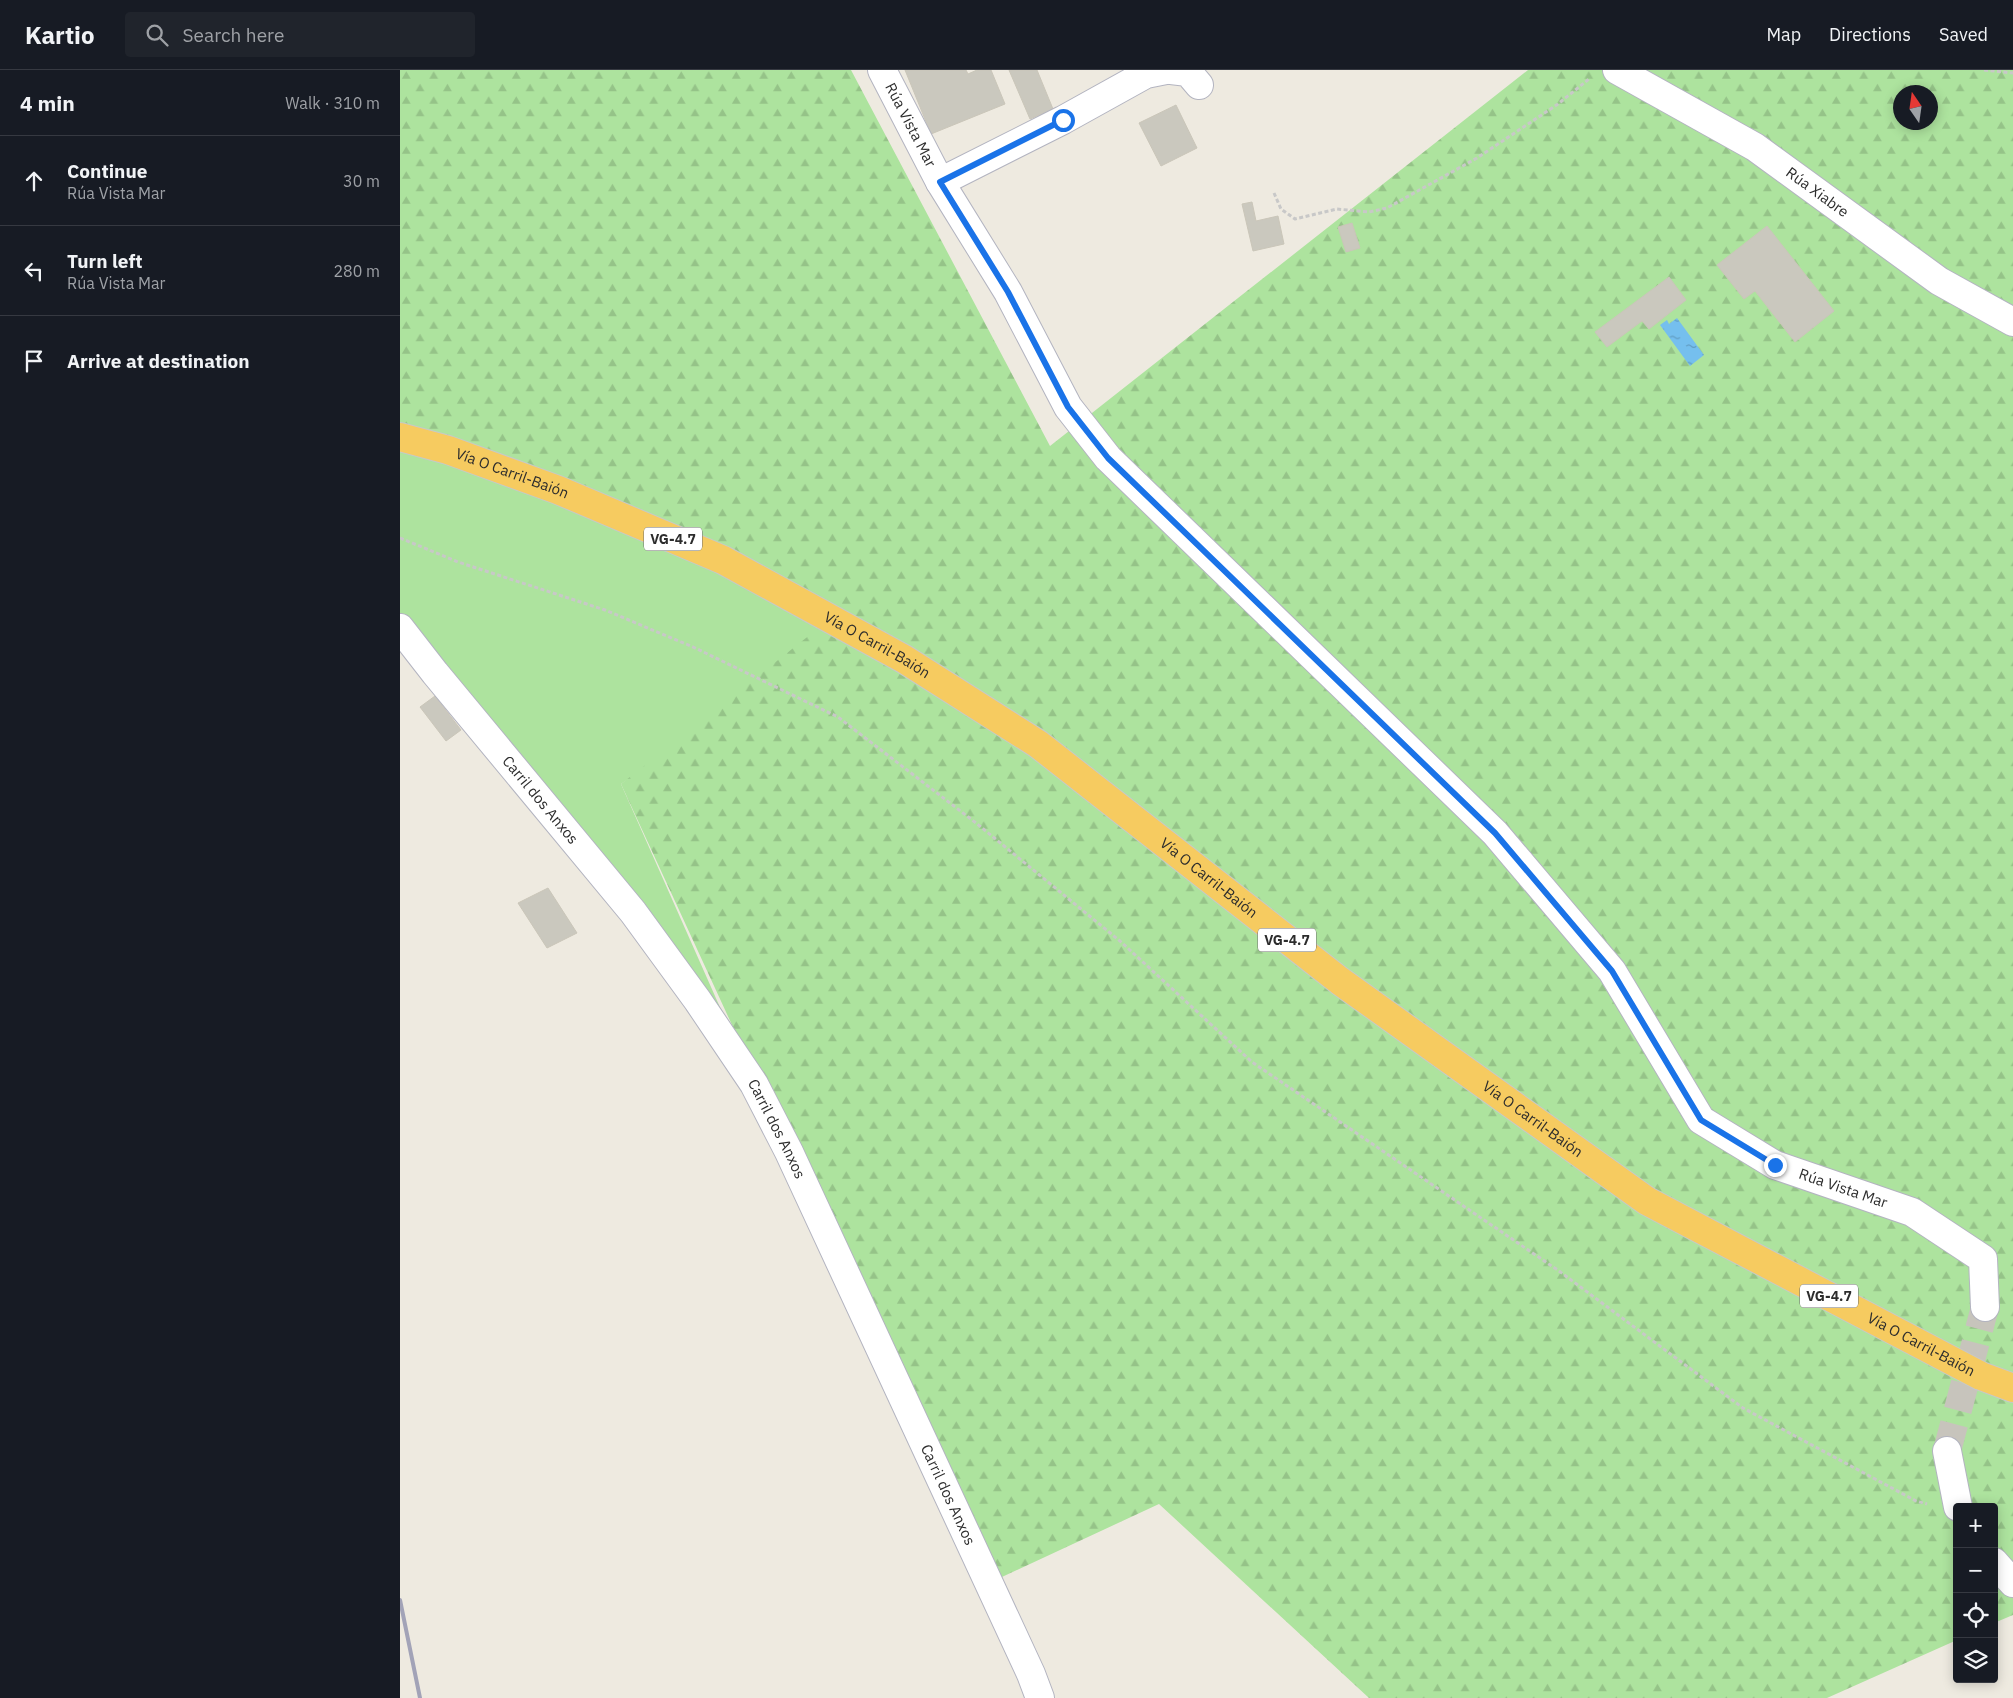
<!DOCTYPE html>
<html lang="en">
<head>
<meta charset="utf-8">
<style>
  :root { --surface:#171b24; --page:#20242c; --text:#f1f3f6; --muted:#9ea1a6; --line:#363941 }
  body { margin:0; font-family:"IBM Plex Sans",sans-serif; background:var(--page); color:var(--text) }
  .controls { position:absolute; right:15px; bottom:15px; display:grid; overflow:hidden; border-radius:5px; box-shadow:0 2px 12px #0003 }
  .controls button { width:45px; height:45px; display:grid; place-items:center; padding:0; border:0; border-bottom:1px solid var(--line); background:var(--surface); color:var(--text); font:25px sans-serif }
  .compass { position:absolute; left:1493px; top:15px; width:45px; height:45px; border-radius:50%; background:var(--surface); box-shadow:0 2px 12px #0003; rotate:347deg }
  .stop { position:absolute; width:15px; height:15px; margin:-11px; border:4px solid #1a73e8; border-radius:50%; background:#fff }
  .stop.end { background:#1a73e8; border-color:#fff; box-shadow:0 1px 5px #0008 }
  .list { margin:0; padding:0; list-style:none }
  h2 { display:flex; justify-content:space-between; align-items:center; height:65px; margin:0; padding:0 20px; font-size:21px }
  h2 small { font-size:16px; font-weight:400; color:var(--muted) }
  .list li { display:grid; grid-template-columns:32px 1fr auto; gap:15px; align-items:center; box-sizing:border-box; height:90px; padding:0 20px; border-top:1px solid var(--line) }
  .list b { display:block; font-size:19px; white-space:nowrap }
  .list p { margin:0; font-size:16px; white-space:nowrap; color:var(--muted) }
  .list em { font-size:16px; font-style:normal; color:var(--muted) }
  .icon { flex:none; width:28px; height:28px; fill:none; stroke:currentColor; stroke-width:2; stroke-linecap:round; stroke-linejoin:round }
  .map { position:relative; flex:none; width:1613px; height:1628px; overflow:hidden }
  header { display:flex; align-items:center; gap:30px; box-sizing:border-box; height:70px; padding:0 25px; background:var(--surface); border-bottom:1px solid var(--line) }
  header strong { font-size:24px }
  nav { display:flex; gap:28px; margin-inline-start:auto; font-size:18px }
  .search { width:350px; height:45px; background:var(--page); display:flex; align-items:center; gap:12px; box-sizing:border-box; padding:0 18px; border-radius:5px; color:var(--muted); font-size:19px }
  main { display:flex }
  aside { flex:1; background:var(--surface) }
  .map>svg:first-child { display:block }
  .grass { fill:#ade39e }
  .forest { fill:url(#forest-firs); fill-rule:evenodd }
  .water { fill:url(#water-ripples) }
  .building { fill:#cac8be; stroke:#cac6b9 }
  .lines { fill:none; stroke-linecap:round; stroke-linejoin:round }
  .minor-tunnel { stroke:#c7c4bc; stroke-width:28; stroke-dasharray:28 14; stroke-linecap:butt }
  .minor-casing { stroke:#b3b4c0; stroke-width:30 }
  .trunk-casing { stroke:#c8c8c8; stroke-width:30 }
  .path { stroke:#c8c8c8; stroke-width:3; stroke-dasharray:4 2.5; stroke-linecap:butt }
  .minor { stroke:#fff; stroke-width:28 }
  .trunk { stroke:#f6cb60; stroke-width:28 }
  .rail { stroke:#a2a3b7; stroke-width:4 }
  .route { stroke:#1a73e8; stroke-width:6 }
  .labels { text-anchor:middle; stroke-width:4; stroke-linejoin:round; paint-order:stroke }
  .shield { fill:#fff; stroke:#6c6c6c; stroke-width:1 }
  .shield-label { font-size:14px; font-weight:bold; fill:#2d2d2d }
  .street-label { font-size:15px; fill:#2d2d2d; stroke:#fff }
</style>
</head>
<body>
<header>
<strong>Kartio</strong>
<div class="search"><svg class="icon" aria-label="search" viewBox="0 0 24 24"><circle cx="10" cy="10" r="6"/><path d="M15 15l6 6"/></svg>Search here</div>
<nav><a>Map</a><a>Directions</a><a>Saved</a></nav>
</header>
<main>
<aside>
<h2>4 min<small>Walk · 310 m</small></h2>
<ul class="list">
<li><svg class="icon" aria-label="ahead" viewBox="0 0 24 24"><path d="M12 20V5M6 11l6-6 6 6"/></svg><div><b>Continue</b><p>Rúa Vista Mar</p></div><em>30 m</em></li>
<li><svg class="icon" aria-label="left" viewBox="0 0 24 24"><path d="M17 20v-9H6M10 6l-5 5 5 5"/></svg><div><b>Turn left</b><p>Rúa Vista Mar</p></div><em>280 m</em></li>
<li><svg class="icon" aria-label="arrive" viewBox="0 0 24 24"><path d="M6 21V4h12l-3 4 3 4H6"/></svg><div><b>Arrive at destination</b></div></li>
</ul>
</aside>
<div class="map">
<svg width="1613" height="1628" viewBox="0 0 1613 1628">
  <defs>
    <pattern id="forest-firs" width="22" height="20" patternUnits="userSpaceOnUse" patternTransform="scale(1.25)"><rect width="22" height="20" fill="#ade39e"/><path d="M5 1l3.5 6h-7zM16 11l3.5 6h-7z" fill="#95c388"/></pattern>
    <pattern id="water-ripples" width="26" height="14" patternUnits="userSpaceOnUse" patternTransform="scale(1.25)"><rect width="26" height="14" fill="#75bfee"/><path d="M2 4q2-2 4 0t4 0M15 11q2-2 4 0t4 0" fill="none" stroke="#609cc1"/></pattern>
  </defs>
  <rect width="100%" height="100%" fill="#eeeae0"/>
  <path class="grass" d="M0 367 449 559 221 714 354 1014 0 558Z"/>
  <path class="forest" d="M0 0H451L650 376 1128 0H1613V1545L1594 1553V1437H1557V1570L1427 1628H969L759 1434 589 1513 221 714 430 549 0 367ZM1500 22H1530V52H1500Z"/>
  <path class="water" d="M1277 248 1304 285 1290 296 1260 255 1267 250 1269 254Z"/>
  <path class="building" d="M505 0H566L568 4 577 0H591L605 34 531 64Z
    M609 0H637L653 39 630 49Z
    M776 35 797 78 761 96 739 53Z
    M852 132 856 151 878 146 884 174 853 181 842 134Z
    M952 153 960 178 946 182 938 157Z
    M1367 156 1434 241 1395 272 1355 221 1344 229 1317 195Z
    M1269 207 1286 230 1249 259 1242 251 1207 277 1195 262Z
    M35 626 61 660 46 671 20 637Z
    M148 818 177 863 147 878 118 833Z"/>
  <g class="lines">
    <path class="minor-tunnel" d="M1547 1381 1585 1237"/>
    <defs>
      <g id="minor">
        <path id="s1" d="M482 0 540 112 608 222 668 337 708 388 1095 763 1212 901 1301 1050 1375 1095 1512 1142 1583 1189 1585 1237"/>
        <path d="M771 0 788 2 799 15"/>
        <path id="s2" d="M1217 0 1355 77 1539 211 1613 252"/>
        <path d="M540 112 663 50 746 4 766 0"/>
        <path id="s3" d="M0 558 35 603 233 842 298 931 354 1014 389 1082 631 1604 640 1628"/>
        <path d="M1547 1381 1558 1437"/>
        <path d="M1594 1492 1613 1513"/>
      </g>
      <g id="trunk">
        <path id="s4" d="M0 367 48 380 158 420 323 490 504 589 638 674 940 911 1247 1131 1581 1306 1613 1318"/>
      </g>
    </defs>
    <use href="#minor" class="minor-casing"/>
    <use href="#trunk" class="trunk-casing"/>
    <path class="path" d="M1584 0 1613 3
      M874 123 881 139 895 149 937 139 969 142 987 138 1077 88 1158 34 1189 9
      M0 468 58 492 205 540 293 577 438 647 576 753 720 871 852 992 1159 1201 1343 1338 1516 1431 1527 1434"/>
    <use href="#minor" class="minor"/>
    <use href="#trunk" class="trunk"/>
    <path class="rail" d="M0 1530 20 1628"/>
  </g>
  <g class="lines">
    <path class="route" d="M663 50 540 112 608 222 668 337 708 388 1095 763 1212 901 1301 1050 1375 1095"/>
  </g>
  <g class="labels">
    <g class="shield">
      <rect x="244" y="457.5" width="58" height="23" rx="4"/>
      <rect x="858" y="858.5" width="58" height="23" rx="4"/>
      <rect x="1400" y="1214.5" width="58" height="23" rx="4"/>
    </g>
    <g class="shield-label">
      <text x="273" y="474">VG-4.7</text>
      <text x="887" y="875">VG-4.7</text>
      <text x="1429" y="1231">VG-4.7</text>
    </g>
    <g class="street-label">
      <text dy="5" stroke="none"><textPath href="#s1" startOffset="62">Rúa Vista Mar</textPath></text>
      <text dy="5" stroke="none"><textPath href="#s2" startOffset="235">Rúa Xiabre</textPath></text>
      <text dy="5" stroke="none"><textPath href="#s4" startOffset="118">Vía O Carril-Baión</textPath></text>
      <text dy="5" stroke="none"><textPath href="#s4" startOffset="522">Vía O Carril-Baión</textPath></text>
      <text dy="5" stroke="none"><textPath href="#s3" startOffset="222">Carril dos Anxos</textPath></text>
      <text dy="5" stroke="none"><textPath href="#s4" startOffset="928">Vía O Carril-Baión</textPath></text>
      <text dy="5" stroke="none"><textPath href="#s4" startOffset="1332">Vía O Carril-Baión</textPath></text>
      <text dy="5" stroke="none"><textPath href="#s3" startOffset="628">Carril dos Anxos</textPath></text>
      <text dy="5" stroke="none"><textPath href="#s1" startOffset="1502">Rúa Vista Mar</textPath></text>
      <text dy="5" stroke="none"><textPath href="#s4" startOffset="1782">Vía O Carril-Baión</textPath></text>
      <text dy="5" stroke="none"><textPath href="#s3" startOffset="1032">Carril dos Anxos</textPath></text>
    </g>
  </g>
</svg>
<div class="controls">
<button>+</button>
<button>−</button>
<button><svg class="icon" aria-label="locate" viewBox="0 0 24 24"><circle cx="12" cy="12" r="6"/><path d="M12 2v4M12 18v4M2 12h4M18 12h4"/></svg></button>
<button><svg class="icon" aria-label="layers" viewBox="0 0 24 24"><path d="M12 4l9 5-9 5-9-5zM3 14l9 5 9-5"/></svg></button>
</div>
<svg class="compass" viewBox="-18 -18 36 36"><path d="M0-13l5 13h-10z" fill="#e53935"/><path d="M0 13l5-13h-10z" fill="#9ea1a6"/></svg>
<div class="stop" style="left:663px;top:50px"></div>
<div class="stop end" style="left:1375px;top:1095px"></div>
</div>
</main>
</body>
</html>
